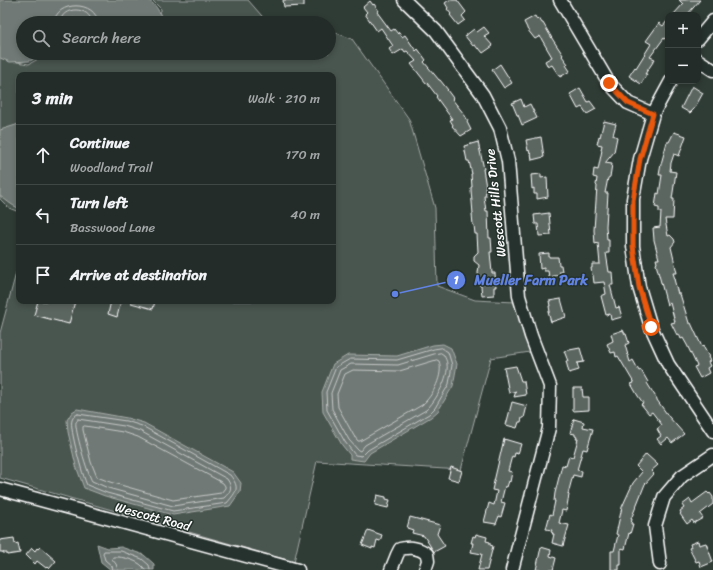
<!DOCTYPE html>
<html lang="en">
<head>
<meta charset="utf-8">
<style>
  :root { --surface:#232c28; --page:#2b3430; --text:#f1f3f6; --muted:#a3a7a8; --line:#404845 }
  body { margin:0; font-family:Sriracha,sans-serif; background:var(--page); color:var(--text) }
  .controls { position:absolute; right:12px; top:12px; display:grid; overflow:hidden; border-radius:8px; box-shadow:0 2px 6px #0003 }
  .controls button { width:36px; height:36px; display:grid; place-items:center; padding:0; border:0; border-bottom:1px solid var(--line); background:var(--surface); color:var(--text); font:20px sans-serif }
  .stop { position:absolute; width:12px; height:12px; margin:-9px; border:3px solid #ea580c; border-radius:50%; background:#fff }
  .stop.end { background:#ea580c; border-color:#fff; box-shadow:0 1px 4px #0008 }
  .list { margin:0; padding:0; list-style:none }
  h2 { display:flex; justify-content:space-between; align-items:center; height:52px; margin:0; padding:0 16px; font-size:17px }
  h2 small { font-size:13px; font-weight:400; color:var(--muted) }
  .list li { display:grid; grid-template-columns:26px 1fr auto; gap:12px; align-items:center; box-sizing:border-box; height:60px; padding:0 16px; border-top:1px solid var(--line) }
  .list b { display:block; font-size:15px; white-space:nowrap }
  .list p { margin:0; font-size:13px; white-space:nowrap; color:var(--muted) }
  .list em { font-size:13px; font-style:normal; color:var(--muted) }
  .icon { flex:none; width:22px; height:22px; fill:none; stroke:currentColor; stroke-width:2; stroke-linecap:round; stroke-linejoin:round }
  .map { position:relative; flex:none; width:713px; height:570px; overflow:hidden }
  .search { position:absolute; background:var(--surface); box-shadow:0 2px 6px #0003; left:16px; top:16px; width:320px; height:44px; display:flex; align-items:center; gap:10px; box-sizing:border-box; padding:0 14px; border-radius:22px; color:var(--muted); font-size:15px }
  .panel { position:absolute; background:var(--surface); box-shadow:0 2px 6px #0003; left:16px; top:72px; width:320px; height:232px; border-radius:8px }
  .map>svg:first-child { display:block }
  .green { fill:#4a544f; stroke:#a4aaa7 }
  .water { fill:#707975; stroke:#a9afac }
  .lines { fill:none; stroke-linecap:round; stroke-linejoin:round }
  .shore { stroke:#c6c9c8; stroke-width:1 }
  .building { fill:#5b6661; stroke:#fff }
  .minor-casing { stroke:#fff; stroke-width:15 }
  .minor { stroke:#26332d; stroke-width:12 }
  .route { stroke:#ea580c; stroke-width:5 }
  .labels { text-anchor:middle; stroke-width:3; stroke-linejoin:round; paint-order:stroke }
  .street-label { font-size:13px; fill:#fff; stroke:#26332d }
  .leader { fill:none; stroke:#6183e4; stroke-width:1.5 }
  .callout-dot { fill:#6183e4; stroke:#26332d; stroke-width:1.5 }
  .mark-label { font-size:12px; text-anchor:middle; font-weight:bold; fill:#fff }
  .callout-label { font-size:14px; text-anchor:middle; font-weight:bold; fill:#6183e4; stroke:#26332d; stroke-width:3; stroke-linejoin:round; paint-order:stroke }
</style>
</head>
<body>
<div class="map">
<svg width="713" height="570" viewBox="0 0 713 570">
  <rect width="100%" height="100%" fill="#2f3b35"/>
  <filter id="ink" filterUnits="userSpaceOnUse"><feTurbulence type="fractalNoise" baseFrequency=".025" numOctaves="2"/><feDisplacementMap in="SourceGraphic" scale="8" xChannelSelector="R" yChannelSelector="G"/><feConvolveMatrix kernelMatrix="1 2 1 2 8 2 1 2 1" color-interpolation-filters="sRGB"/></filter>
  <g filter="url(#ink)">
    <path class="green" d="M152 0H248L268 23H140L161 11V9Z
      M329 30 352 39 409 119 435 208 437 286 475 300 515 302 530 352 491 358 461 470 317 461 294 562 0 478V333L19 262V301H333V75H19V212L9 208 0 199V47L17 62 29 64 40 58 43 53H329Z"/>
    <path class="water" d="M0 0H148C158 6 160 13 163 23H89L73 18 67 23H23V53H42L40 56 30 61 10 62 0 58Z
      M19 124V208H18C11 205 6 200 0 196V130Z
      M443 344 451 348 457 364 453 386 438 411 431 417 370 453 364 461 350 459V455L342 445 323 412 322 392 333 364 348 355 397 356 433 345Z
      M77 409 127 418 144 423 233 472 241 483 240 492 230 506 173 515 105 496 84 488 76 466 68 432 67 420 72 412Z
      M97 544 108 548 121 547 144 555 154 564V570H111L101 562Z"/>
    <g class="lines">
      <path class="shore" d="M54 23C55 0 97 0 98 23
        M60 23C61 5 91 6 92 23
        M442 348 448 352 452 365 449 384 435 408 429 414 368 450 362 456 355 455 345 442 327 410 326 392 336 367 350 359 397 360 434 349Z
        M441 353 444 355C445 358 447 361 447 364 449 377 436 401 426 410L365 445 360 451 358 450 349 440 332 409 331 393 340 370 351 364 398 365 434 354Z
        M437 360 439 361C444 374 433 396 422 405L360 441H358L354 436 338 407 337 394 345 374 353 370 399 371Z
        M78 414 126 421 142 426 230 475C240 488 237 491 227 503L173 511 107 493 87 485C83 477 69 428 72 420 73 417 75 415 78 414Z
        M78 419 124 426 140 431 227 479C233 488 231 491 224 498L173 506 108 488 92 481C88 475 74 428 76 422 77 421 78 420 78 419Z
        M85 426 123 432 138 437 223 483 225 486V488L221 493 173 500 110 482 97 477 91 462 83 430V427Z
        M113 570 112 566 105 560 103 553 104 551H121L142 559 149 565 150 570
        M118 570 116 564 112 559 113 557C122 556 142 561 145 570"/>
    </g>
    <path class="building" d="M283 0H304V6L284 7Z
      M449 0H457L466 12 462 16 465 20 458 25 450 15 451 14 447 9 448 8 445 3Z
      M679 0H700L687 15H673L683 4Z
      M370 1 373 5 374 4 379 11 377 12 391 31 394 29 398 34 399 32 402 37 405 35 416 51 418 49 426 60 424 62 439 80H440L448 90H447L453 98 452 99 464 114 468 121 467 122 471 130 461 136 452 126 453 125 450 120 452 119 436 97 437 96 427 83H426L411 64 416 61 407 51 405 52 403 49 393 55 389 49 393 46 381 28 377 31 365 14 367 12 363 7Z
      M535 16 537 20 539 18 542 23H543L553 40 563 55 562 56 568 64 566 65 570 71 560 77 552 65 548 67 545 61 552 57 542 40 540 36 535 39 527 29V28L524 22Z
      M668 20V41L664 38 650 57 655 59 645 74H647L641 84 629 76 635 67 636 68 651 44 646 41 659 23 663 26Z
      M484 27 489 33 484 36 493 46 483 53 479 48 478 49 475 45 473 46 465 36 474 29 477 32Z
      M500 64 512 83 504 88 492 70Z
      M692 86 703 93 694 109 690 113 681 108Z
      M580 88 588 102 590 101 596 109 587 114 582 107 578 109 570 94Z
      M521 99 524 107 530 104 537 118 522 125 518 115H517L512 103Z
      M604 121 616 124 613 135 617 137 614 152 605 163 612 164 610 177 608 178 605 193H608L606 226 607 240H609V253H606L609 272H612L613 285H610L616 308 619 307 622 317 611 320 610 314 606 315 601 296 606 294 604 282 594 283 593 275H592L591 268H592V264H600L598 243 595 244 594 230 597 186 596 185 597 178 593 177 594 169 598 170 602 150H601L602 145 597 144 599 136 600 137Z
      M674 132 686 136 679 156 674 154 671 163 670 171 676 172 672 199H674L673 219H665L668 236 670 235 674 239 675 242 671 247 677 273H673L675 279H674L678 294H680L689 323H691L702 347 703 346 709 357H708L710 361 708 362 710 366 707 368 709 373 700 378 694 367 697 366 687 345 683 338 681 339 679 334 677 335 671 323 675 322 670 303 667 305 656 264 657 263 656 259H659L654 240 653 228 660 227 661 212H659V208L655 207 657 193 659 194 662 175H659L661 164 667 142H669Z
      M541 137 544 157 532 160 531 153 530 154 529 150 528 151 526 140Z
      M478 142 484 169H483L486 187H485L486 196H484L486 211H488L489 238H491L492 252H490L492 273H495L496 287H494V295L482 296 481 286H480L478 273 479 265 474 261V256L478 252 477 234H475L474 225H473L472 214H473L471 190V187H472L471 174H472L469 161H467L464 146Z
      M541 174V178L547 177 548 197 537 199V194H534V188L532 189 531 175Z
      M549 213 551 235 539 236 538 224H535L534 215Z
      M549 253V257H558L559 265H561L562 271H560V275L549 277 548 271H544V268L540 269 539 254Z
      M561 299 566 317 551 322 548 312H550L549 306H550L549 301Z
      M38 301H75L69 324 34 315Z
      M111 301H121L117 317 108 314Z
      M132 301H155L153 309 131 303Z
      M623 330 625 334H626L629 343 625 345 630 362 633 360 639 371 641 370 648 382 647 383 657 399V400L669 417 684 434 672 443 668 438 661 444 657 439 661 436 657 429 662 425 652 412 649 414 641 404 643 403 638 396 631 384 634 383 618 356 616 357 615 352 611 353 607 344 613 341 611 334Z
      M580 348 584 362 577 363 579 370 569 373 566 361H568L564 351Z
      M516 366 521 381H524L526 395 514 397 516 391 509 393 504 368Z
      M573 388H582L583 397H589V410L573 411Z
      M512 402 527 406 524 418H522L521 422H519L517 428 506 425Z
      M574 419 584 422 583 427 593 429 587 450 583 449 577 470 582 471 581 477 573 475 568 494 569 495 566 511 562 510 559 523 569 525 563 546 552 543 554 534H552L553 533 551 532 552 530 546 529 550 514 552 515 555 501H554L555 493 562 465 566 466 569 456 573 457 578 439H576L577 437 575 436V434L570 433Z
      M504 439 521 444 518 454 515 453 514 457 512 456 508 471 512 472 510 482 509 481 507 487 505 486 501 502 505 503 501 517 499 516 496 524 484 522 489 503 494 505 497 491 492 490Z
      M646 454 658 465 651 471 654 474 645 484 631 519H632L631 524H633L630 534 629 533 625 549 621 548V565H619V570H611V551H614L618 535 616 534 622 507 633 483 642 472 636 466Z
      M451 467 462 471 459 481 448 478Z
      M707 492 709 494 710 493 713 497V504L700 514 703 518 694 523 692 520 687 524 680 514 681 513 680 511 684 508 682 505 690 499 692 503Z
      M377 495 386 497V499L390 500 388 508 375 505Z
      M410 517 440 525 437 534 445 546 434 552 424 536 412 533 413 530 407 528Z
      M368 530 382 535 380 541 377 540 375 548 372 547V549L362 545Z
      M476 534 487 537 486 541 490 542V545L493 546 487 570H478L482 554 471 552 473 543H471L473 536 475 537Z
      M14 538 15 544 18 543 20 553 7 555V553H3V552H0V540Z
      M698 541 699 545 706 543 713 562 701 567 699 561 696 562 689 548 691 547 690 544Z
      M40 547 56 561 49 569 47 567 46 568 37 561 35 564 26 555 32 548 35 551 37 548 38 549Z
      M541 547 551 550 550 556 556 558 553 570H536Z"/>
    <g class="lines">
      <defs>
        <path id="minor" d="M404 0 436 31 483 95 500 128 508 161 519 296 531 336 550 386 549 428 512 570
          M560 0 609 83 628 103 653 114
          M698 39 713 21
          M698 60 713 70
          M671 81 653 114 640 159 633 199V246L639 287 651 327 668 364 713 431
          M0 489 298 570
          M660 564 655 526 664 497 682 476 713 455
          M391 570 397 555 400 549C410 547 418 547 427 554L428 561 425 570"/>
      </defs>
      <use href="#minor" class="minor-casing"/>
      <use href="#minor" class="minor"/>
    </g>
  </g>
  <g class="lines" filter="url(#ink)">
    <path class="route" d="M609 83 628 103 653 114 640 159 633 200V246L639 287 651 327"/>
  </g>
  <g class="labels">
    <g class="street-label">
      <text transform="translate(495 203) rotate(-96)" y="5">Wescott Hills Drive</text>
      <text transform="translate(153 516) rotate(15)" y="5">Wescott Road</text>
    </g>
  </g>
  <path class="leader" d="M395 294L456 280"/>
  <g class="callout-dot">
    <circle cx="395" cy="294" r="4"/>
    <circle cx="456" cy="280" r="10"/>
  </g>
  <g class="mark-label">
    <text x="456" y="284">1</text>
  </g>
  <g class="callout-label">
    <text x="531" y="285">Mueller Farm Park</text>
  </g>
</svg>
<div class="controls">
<button>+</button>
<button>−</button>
</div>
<div class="stop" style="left:651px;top:327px"></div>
<div class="stop end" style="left:609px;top:83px"></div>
<div class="search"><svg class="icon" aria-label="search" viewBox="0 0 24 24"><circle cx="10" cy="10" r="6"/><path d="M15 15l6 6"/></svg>Search here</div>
<section class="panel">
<h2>3 min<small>Walk · 210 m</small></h2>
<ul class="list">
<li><svg class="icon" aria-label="ahead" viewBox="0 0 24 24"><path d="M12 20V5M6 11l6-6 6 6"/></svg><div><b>Continue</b><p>Woodland Trail</p></div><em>170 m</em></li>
<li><svg class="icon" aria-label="left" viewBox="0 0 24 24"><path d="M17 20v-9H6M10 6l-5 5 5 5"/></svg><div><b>Turn left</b><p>Basswood Lane</p></div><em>40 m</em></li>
<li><svg class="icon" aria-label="arrive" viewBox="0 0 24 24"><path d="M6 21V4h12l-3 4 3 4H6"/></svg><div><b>Arrive at destination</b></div></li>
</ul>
</section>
</div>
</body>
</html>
